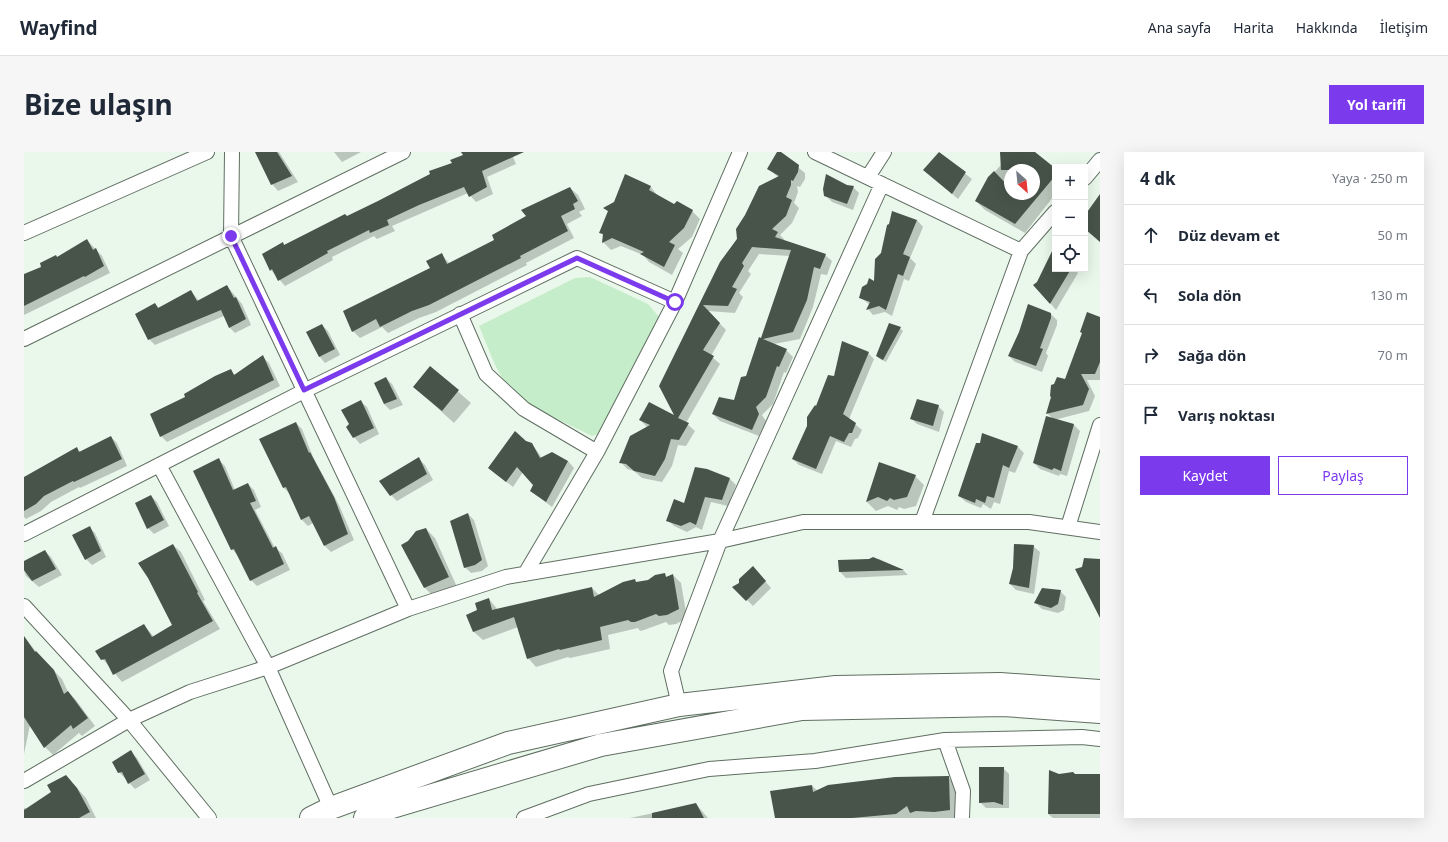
<!DOCTYPE html>
<html lang="tr">
<head>
<meta charset="utf-8">
<style>
  :root { --surface:#fff; --page:#f6f6f7; --text:#1f2937; --muted:#747a83; --line:#e0e1e3; --accent:#7c3aed }
  body { margin:0; font-family:"Noto Sans",sans-serif; background:var(--page); color:var(--text) }
  .controls { position:absolute; right:12px; top:12px; display:grid; overflow:hidden; border-radius:0px; box-shadow:0 4px 16px #0002 }
  .controls button { width:36px; height:36px; display:grid; place-items:center; padding:0; border:0; border-bottom:1px solid var(--line); background:var(--surface); color:var(--text); font:20px sans-serif }
  .compass { position:absolute; left:980px; top:12px; width:36px; height:36px; border-radius:50%; background:var(--surface); box-shadow:0 4px 16px #0002; rotate:153deg }
  .stop { position:absolute; width:12px; height:12px; margin:-9px; border:3px solid #7c3aed; border-radius:50%; background:#fff }
  .stop.end { background:#7c3aed; border-color:#fff; box-shadow:0 1px 4px #0008 }
  .list { margin:0; padding:0; list-style:none }
  h2 { display:flex; justify-content:space-between; align-items:center; height:52px; margin:0; padding:0 16px; font-size:17px }
  h2 small { font-size:13px; font-weight:400; color:var(--muted) }
  .list li { display:grid; grid-template-columns:26px 1fr auto; gap:12px; align-items:center; box-sizing:border-box; height:60px; padding:0 16px; border-top:1px solid var(--line) }
  .list b { display:block; font-size:15px; white-space:nowrap }
  .list em { font-size:13px; font-style:normal; color:var(--muted) }
  .actions { display:flex; gap:8px; padding:12px 16px }
  .actions a { flex:1; padding:9px 0; border:1px solid var(--accent); border-radius:0px; text-align:center; font-size:14px; color:var(--accent) }
  .actions .main { background:var(--accent); color:#fff }
  .icon { flex:none; width:22px; height:22px; fill:none; stroke:currentColor; stroke-width:2; stroke-linecap:round; stroke-linejoin:round }
  .map { position:relative; flex:none; width:1076px; height:666px; overflow:hidden; border-radius:0px }
  header { display:flex; align-items:center; gap:24px; box-sizing:border-box; height:56px; padding:0 20px; background:var(--surface); border-bottom:1px solid var(--line) }
  header strong { font-size:19px }
  nav { display:flex; gap:22px; margin-inline-start:auto; font-size:14px }
  .intro { display:flex; align-items:center; justify-content:space-between; box-sizing:border-box; height:96px; padding:0 24px }
  h1 { margin:0; font-size:28px }
  .button { padding:10px 18px; border-radius:0px; background:var(--accent); color:#fff; font-size:14px; font-weight:700 }
  main { display:flex; gap:24px; padding:0 24px }
  aside { flex:1; background:var(--surface); border-radius:0px; box-shadow:0 4px 16px #0002 }
  .map>svg:first-child { display:block }
  .green { fill:#c5edc9 }
  .shadow { fill:#0003; fill-rule:evenodd }
  .building { fill:#485449 }
  .lines { fill:none; stroke-linecap:round; stroke-linejoin:round }
  .street-casing { stroke:#606e62; stroke-width:16 }
  .highway-casing { stroke:#606e62; stroke-width:24 }
  .street { stroke:#fff; stroke-width:14 }
  .highway { stroke:#fff; stroke-width:22 }
  .route { stroke:#7c3aed; stroke-width:5 }
</style>
</head>
<body>
<header>
<strong>Wayfind</strong>
<nav><a>Ana sayfa</a><a>Harita</a><a>Hakkında</a><a>İletişim</a></nav>
</header>
<div class="intro"><h1>Bize ulaşın</h1><a class="button">Yol tarifi</a></div>
<main>
<div class="map">
<svg width="1076" height="666" viewBox="0 0 1076 666">
  <rect width="100%" height="100%" fill="#e9f8ea"/>
  <path class="green" d="M566 125 624 152 635 165 574 282 568 284C543 271 504 256 485 235 471 219 464 194 455 174L551 126Z"/>
  <path class="shadow" d="M232 0H255L274 30 254 39 248 32Z
    M310 0H337L318 10Z
    M446 0H487L492 12 463 25 469 42 452 50 444 41 368 74 371 79 353 87 350 84 308 105 309 108 261 134 247 118 258 91 261 94 323 65 429 11Z
    M755 0 781 21V27L776 35 773 34 774 40 770 51 775 56 768 71 756 83 760 87 759 89 801 103 808 109 803 123 797 122 789 155 776 187 750 192 762 198 769 205 762 221 760 220 749 252 738 263 742 269 735 284 696 269 689 262 711 249 723 225 738 188 766 104 735 102 724 119 727 122 715 141 719 145 711 161 684 159 702 178 687 204 696 212 662 271 671 279 662 294 654 293 648 314 638 330 618 326 610 319 603 317 597 310 624 276 616 268 652 266 636 234 697 111 754 25 745 17Z
    M979 0H1009L1031 18V45H1029L1001 81 961 58 952 49 965 26 978 12ZM986 18H1010V42H986Z
    M915 1 948 27 934 47 907 24Z
    M626 34 634 44 651 53 668 59 676 67 668 85 654 97 659 101 648 123 625 110 619 103 597 94 587 98 579 90 580 84 576 80 585 60 580 56Z
    M823 34 829 35 835 41 829 58 808 50 801 43Z
    M546 36 554 43 561 57 555 60 558 64 543 72 550 86 502 111 503 113 412 160 395 166 364 181 358 175 336 186 329 179 407 117 417 102 426 112 471 88Z
    M893 68 899 75 886 106 892 112 885 129 880 127 868 164 861 160 849 163 844 157 846 153 836 145 851 131Z
    M63 88 78 104 86 121 0 163V123L18 115Z
    M1030 104 1031 117H1050L1054 121 1032 158 1011 133Z
    M203 134 218 152 227 173 211 181 206 176 200 164 131 193 125 187 131 152 135 156 167 139 175 149Z
    M1027 162 1033 168V173L1022 201 1024 204 1018 220 991 210 985 204Z
    M1076 166V228H1063L1071 244 1065 259 1030 268 1050 273 1056 279 1043 324 1036 322 1035 324 1016 317 1010 311 1029 267 1024 262 1028 246 1041 229Z
    M298 173 304 179 316 203 301 211 295 204Z
    M876 176 879 179 862 210 856 207 853 204Z
    M844 201 850 207 825 267 838 278 834 286 831 287 827 295 812 289 798 322 775 313 769 307 811 225Z
    M239 205 245 211 256 234 143 290 137 284 207 219 212 224Z
    M407 216 447 251 430 271 390 235Z
    M362 226 368 232 379 253 366 258 360 252 351 231Z
    M336 249 343 255 355 282 336 292 330 285 326 272Z
    M914 254 920 260 915 280 893 272 887 266Z
    M272 271 278 277 289 305 315 353 330 388 307 400 301 394 289 371 284 374 278 368 266 342 260 336Z
    M87 285 93 291 103 314 56 336 55 335 27 350 17 359 2 367 0 365V326L53 297 57 300Z
    M502 290 508 292 518 306 544 309 550 316 528 355 507 339 511 333 499 320 489 335 465 316Z
    M994 295 1000 301 991 321 985 319 976 352 970 350 967 357 959 352 957 356 942 350 935 344Z
    M395 307 401 313 409 328 373 349 367 343Z
    M195 308 201 314 211 338 224 332 230 338 237 355 231 358 251 396 258 401 266 418 233 434 227 428 214 404 208 397Z
    M855 311 891 324 900 333 892 354 880 357 875 355 873 358 864 354 852 359 843 350Z
    M683 318 706 327 712 333 704 354 687 350 678 378 672 375 663 380 650 374 644 368 661 353Z
    M127 344 133 350 145 374 130 382 124 376Z
    M444 362 450 368 464 414 458 419 447 421 441 415Z
    M65 375 71 381 82 405 68 413 62 407Z
    M402 377 411 386 433 435 410 445 401 436 379 393Z
    M149 393 157 400 181 448 179 449 196 477 98 530 72 499 120 473 130 485 149 473Z
    M1009 394 1016 400 1010 442 992 438 986 432Z
    M21 399 27 405 38 423 15 435 2 424 0 419V410Z
    M855 407 879 418 884 423 822 426 816 420 815 409Z
    M735 422 747 436 729 454 710 435Z
    M640 423 643 425 649 423 657 431 663 466 652 472 645 473 642 470 620 478 616 479 614 476 584 483 586 497 546 506 544 505 512 515 504 506 494 475 459 488 450 480 444 463 454 459 465 447 474 458 568 436 575 443 625 429Z
    M1036 439 1042 445 1040 458 1034 461 1018 457 1012 451Z
    M0 484 13 501 38 527 44 540 52 548 71 574 58 584 55 581 29 603 21 595 6 573 0 602Z
    M107 600 113 606 126 628 111 637 95 620Z
    M979 616 985 622V656H962L956 650Z
    M1026 620 1035 623 1076 624V666H1029L1025 663Z
    M42 624 62 646 72 666H0V656L3 657 28 640Z
    M924 625 933 634 935 666H752L788 634 794 639Z
    M672 652 684 666H606Z"/>
  <path class="building" d="M231 0H253L268 24 247 33Z
    M437 0H500L458 19 463 35 445 45 440 35 395 53 363 68 365 73 346 81 345 78 303 99 304 101 254 129 248 117 246 119 238 102 259 90 260 93 321 62 323 64 354 49 406 22 405 19 428 11 426 8 439 3Z
    M753 0H757L775 13 774 20 769 29 767 28V33L762 45 768 48 762 64 748 77 754 80 751 85 802 102 796 117 790 115 783 148 769 180 739 187 763 197 755 215 753 214 742 245 732 255 735 262 728 278 688 262 695 245 710 248 717 225 722 224 735 185 737 186 767 98 728 95 718 111 720 114 708 135 713 137 704 154 679 153 696 171 679 198 690 204 654 266 665 271 655 288 647 287 641 307 631 324 610 319 602 312 595 311 606 284 626 273 615 268 625 250 650 263 635 234 696 110 713 87 712 77 721 63 735 34 755 24 743 17Z
    M915 0 942 20 928 42 899 18Z
    M976 0H1011L1031 16V24L991 72 951 49 964 25 970 19 986 36V42H1010V18H977Z
    M601 22 627 34 625 38 650 52 653 49 669 58 660 76 645 90 651 93 640 115 616 102 620 100 588 86 578 91 579 82 575 81 584 59 579 56 590 50Z
    M802 22 823 33 830 34 823 52 800 44 799 37Z
    M546 35 554 49 549 52 551 57 537 64 544 79 496 104 497 106 405 153 388 159 356 175 352 167 328 180 319 159 406 116 402 109 418 101 423 112 470 88 468 83 502 64 497 58Z
    M1076 42V90L1061 77V63Z
    M868 59 893 68 879 102 886 105 879 124 874 122 862 158 855 154 842 158 846 150 835 146 838 135 843 132 845 126 850 129 851 107 857 101 863 73 865 72Z
    M63 87 69 98 72 96 80 114 61 125 60 124 0 154V122L17 115 16 111 32 103 33 105Z
    M1031 93V117H1047L1026 152 1009 133 1013 130Z
    M203 133 210 146 212 145 222 167 205 176 197 158 124 188 111 162 131 151 134 156 167 138 173 149Z
    M1004 152 1027 161V166L1016 196 1019 197 1012 214 984 204 995 180Z
    M1063 160 1076 165V210L1071 222H1057L1065 237 1059 253 1022 262 1027 245 1026 244 1027 233 1030 232 1033 225 1041 227 1058 181 1056 180Z
    M865 171 877 175 859 208 852 204Z
    M298 172 311 197 295 205 282 180Z
    M818 189 845 200 819 262 832 271 828 281H825L820 290 806 284 792 317 768 307 783 274V265L791 253 792 254 804 223 810 224Z
    M239 203 250 228 136 285 126 262 161 245 160 242 191 224 207 217 210 223Z
    M406 214 435 238 418 259 389 235Z
    M362 225 373 247 360 252 350 231Z
    M893 247 915 253 909 274 886 267Z
    M337 248 350 276 329 286 322 275 325 272 317 258Z
    M1022 264 1050 272 1037 319 1030 316 1028 318 1009 311Z
    M272 270 285 301 286 300 310 345 324 382 300 394 285 364 277 368 262 335 259 336 235 287Z
    M491 279 502 289 508 291 516 306 528 300 544 309 522 350 506 339 509 333 493 315 482 330 464 316Z
    M958 281 994 294 985 316 979 313 970 346 963 344 961 351 952 347 951 351 934 344 952 291H956Z
    M87 284 98 307 50 330 49 329 20 344 12 352 0 359V325L53 295 55 300Z
    M395 305 403 322 366 344 355 329Z
    M195 306 209 338 224 331 232 349 226 351 249 396 252 394 260 412 226 429 210 397 207 398 169 319Z
    M855 310 892 323 883 345 870 348 866 346 863 349 854 345 842 350Z
    M671 315 683 317 706 326 698 348 681 345 672 373 666 370 657 374 642 369 650 347 660 351Z
    M127 343 140 368 123 377 111 351Z
    M444 361 458 408 451 413 440 416 426 369Z
    M66 374 77 399 61 408 48 383Z
    M402 376 425 425 400 436 377 393 384 389 392 379Z
    M149 392 174 440 173 441 189 469 89 523 81 507 77 508 71 499 120 472 128 485 148 473 124 426 114 411Z
    M990 392 1010 393 1005 436 985 432 989 416Z
    M21 398 32 417 8 429 0 418V409Z
    M849 405 880 418 815 420 814 408 845 407Z
    M1060 406 1076 407V466L1051 417 1058 415Z
    M729 414 742 429 722 449 708 435 715 431V427Z
    M641 421 642 425 649 422 655 457 643 463 635 464 632 462 611 470H607L604 468 576 475 578 488 536 498 535 497 503 507 490 465 449 480 442 463 453 458 451 451 465 446 468 458 568 435 570 445 599 430 611 427 612 430 624 428 631 423Z
    M1018 436 1037 438 1034 452 1027 456 1010 451Z
    M0 484 11 500 12 499 30 518 40 542 44 539 64 566 49 577 47 573 20 596 0 565Z
    M107 598 121 622 104 632 98 620 94 621 88 610Z
    M955 615H980L979 653 970 650 955 651Z
    M1025 618 1035 622 1049 620 1051 622H1076V662H1024Z
    M42 623 53 636 66 660 55 666H0V658L27 640 23 633Z
    M925 624 926 658 910 660 892 659 886 661 883 654 872 662 828 666H751L746 639 788 633 789 640 804 633 871 625Z
    M672 651 680 666H628V661Z"/>
  <g class="lines">
    <defs>
      <path id="street" d="M208 0 207 84 384 457
        M791 0 997 99
        M844 25 860 0
        M1061 26 1076 8
        M0 81 183 0
        M436 162 462 222 500 257 573 300
        M0 187 379 0
        M135 313 244 515 384 457 482 425 696 389 779 370H1005L1076 380
        M898 370 997 99 1031 60
        M1044 375 1076 273
        M0 382 280 239 553 106 651 150
        M501 422 573 300 651 150 716 0
        M0 454 105 568 0 629
        M655 553 647 519 696 389 858 32
        M921 588 939 639 938 666
        M185 666 105 568 166 540 244 515 307 656
        M500 666 565 642 685 617 791 609 921 588 1058 585 1076 587"/>
      <path id="highway" d="M287 666 307 656 484 591 655 553 812 535 976 532 1076 539
        M341 666 358 658 577 593 778 557 979 553 1076 560"/>
    </defs>
    <use href="#street" class="street-casing"/>
    <use href="#highway" class="highway-casing"/>
    <use href="#street" class="street"/>
    <use href="#highway" class="highway"/>
  </g>
  <g class="lines">
    <path class="route" d="M207 84 280 238 553 106 651 150"/>
  </g>
</svg>
<div class="controls">
<button>+</button>
<button>−</button>
<button><svg class="icon" aria-label="locate" viewBox="0 0 24 24"><circle cx="12" cy="12" r="6"/><path d="M12 2v4M12 18v4M2 12h4M18 12h4"/></svg></button>
</div>
<svg class="compass" viewBox="-18 -18 36 36"><path d="M0-13l5 13h-10z" fill="#e53935"/><path d="M0 13l5-13h-10z" fill="#747a83"/></svg>
<div class="stop" style="left:651px;top:150px"></div>
<div class="stop end" style="left:207px;top:84px"></div>
</div>
<aside>
<h2>4 dk<small>Yaya · 250 m</small></h2>
<ul class="list">
<li><svg class="icon" aria-label="ahead" viewBox="0 0 24 24"><path d="M12 20V5M6 11l6-6 6 6"/></svg><div><b>Düz devam et</b></div><em>50 m</em></li>
<li><svg class="icon" aria-label="left" viewBox="0 0 24 24"><path d="M17 20v-9H6M10 6l-5 5 5 5"/></svg><div><b>Sola dön</b></div><em>130 m</em></li>
<li><svg class="icon" aria-label="right" viewBox="0 0 24 24"><path d="M7 20v-9h11M14 6l5 5-5 5"/></svg><div><b>Sağa dön</b></div><em>70 m</em></li>
<li><svg class="icon" aria-label="arrive" viewBox="0 0 24 24"><path d="M6 21V4h12l-3 4 3 4H6"/></svg><div><b>Varış noktası</b></div></li>
</ul>
<div class="actions"><a class="main">Kaydet</a><a>Paylaş</a></div>
</aside>
</main>
</body>
</html>
